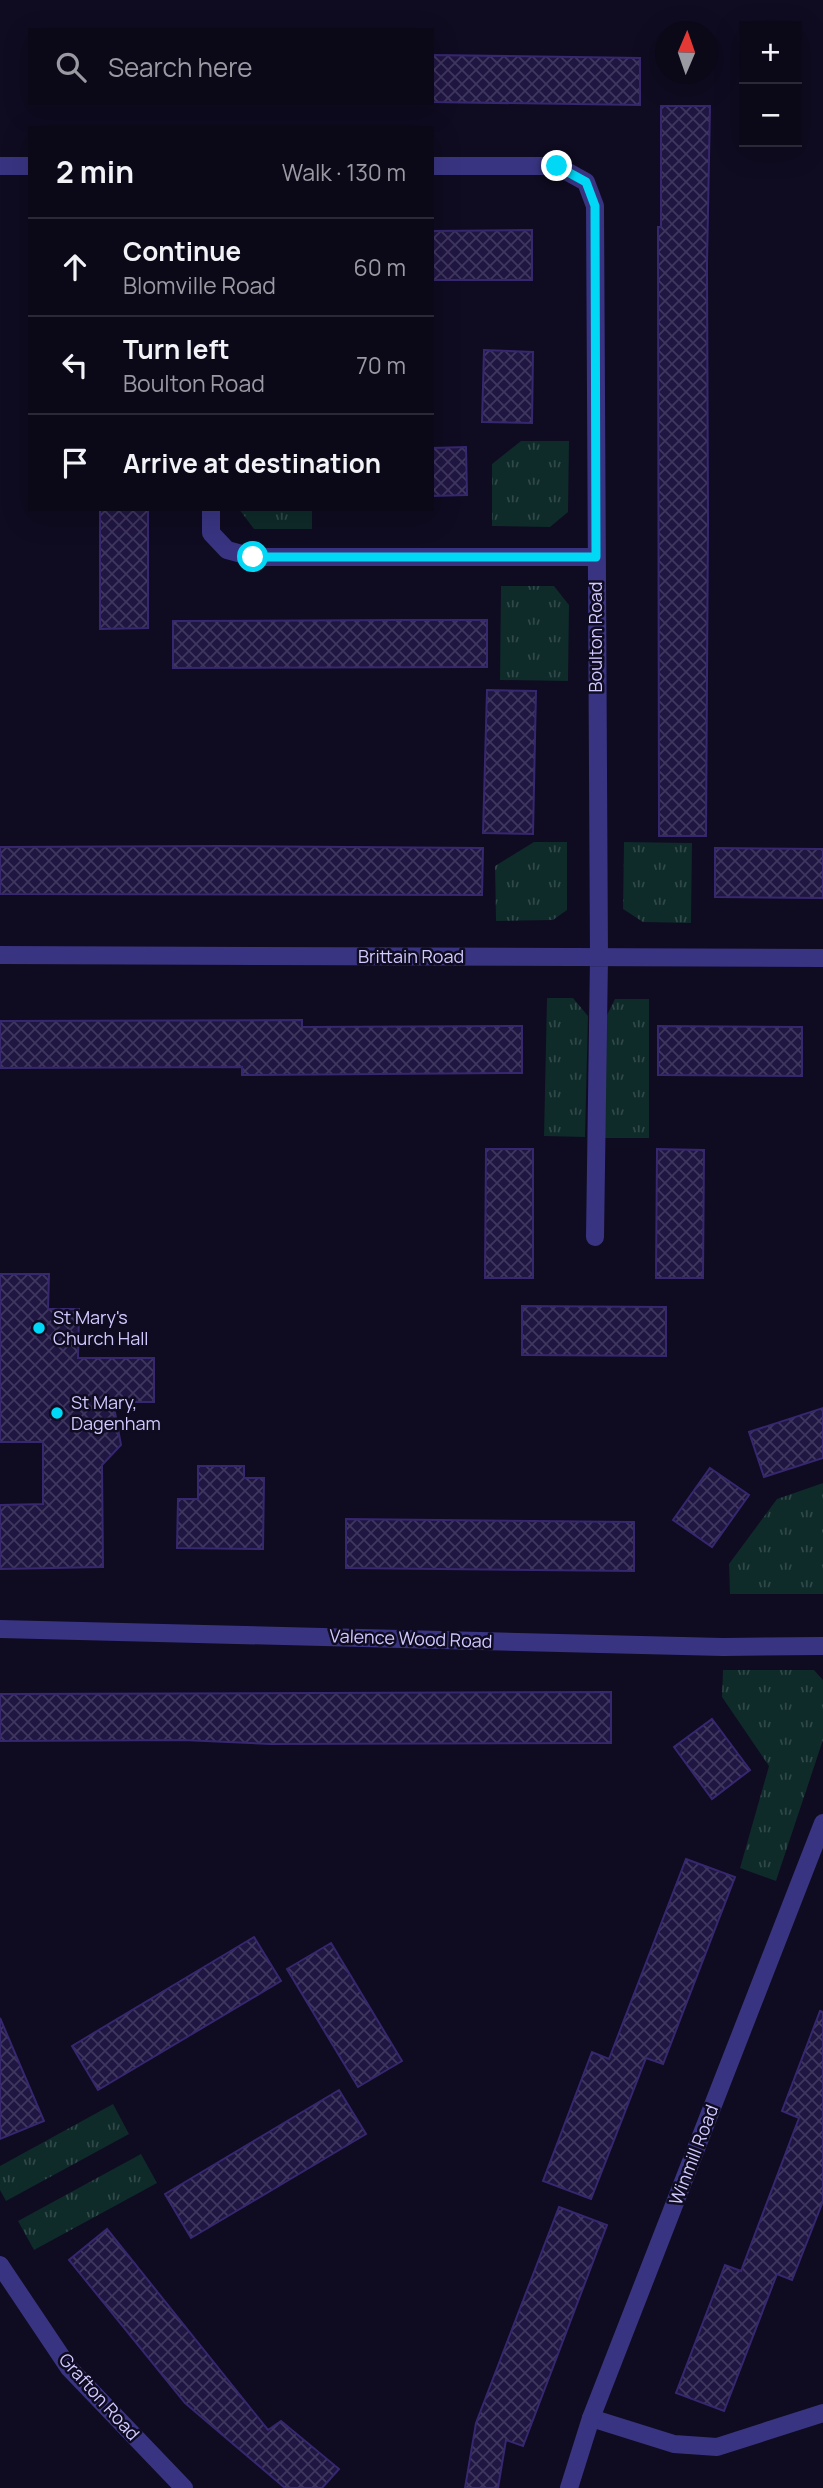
<!DOCTYPE html>
<html lang="en">
<head>
<meta charset="utf-8">
<style>
  :root { --surface:#0b0818; --page:#141121; --text:#f1f3f6; --muted:#9a9aa2; --line:#2b2937 }
  body { margin:0; font-family:Manrope,sans-serif; background:var(--page); color:var(--text) }
  .controls { position:absolute; right:21px; top:21px; display:grid; overflow:hidden; border-radius:0px; box-shadow:0 7px 28px #0002 }
  .controls button { width:63px; height:63px; display:grid; place-items:center; padding:0; border:0; border-bottom:2px solid var(--line); background:var(--surface); color:var(--text); font:35px sans-serif }
  .compass { position:absolute; left:655px; top:21px; width:63px; height:63px; border-radius:50%; background:var(--surface); box-shadow:0 7px 28px #0002; rotate:2deg }
  .stop { position:absolute; width:21px; height:21px; margin:-16px; border:5px solid #00d8f5; border-radius:50%; background:#fff }
  .stop.end { background:#00d8f5; border-color:#fff; box-shadow:0 2px 7px #0008 }
  .list { margin:0; padding:0; list-style:none }
  h2 { display:flex; justify-content:space-between; align-items:center; height:91px; margin:0; padding:0 28px; font-size:30px }
  h2 small { font-size:23px; font-weight:400; color:var(--muted) }
  .list li { display:grid; grid-template-columns:46px 1fr auto; gap:21px; align-items:center; box-sizing:border-box; height:98px; padding:0 28px; border-top:2px solid var(--line) }
  .list b { display:block; font-size:26px; white-space:nowrap }
  .list p { margin:0; font-size:23px; white-space:nowrap; color:var(--muted) }
  .list em { font-size:23px; font-style:normal; color:var(--muted) }
  .icon { flex:none; width:38px; height:38px; fill:none; stroke:currentColor; stroke-width:2; stroke-linecap:round; stroke-linejoin:round }
  .map { position:relative; flex:none; width:823px; height:2488px; overflow:hidden }
  .search { position:absolute; background:var(--surface); box-shadow:0 7px 28px #0002; left:28px; top:28px; width:406px; height:77px; display:flex; align-items:center; gap:18px; box-sizing:border-box; padding:0 24px; border-radius:0px; color:var(--muted); font-size:26px }
  .panel { position:absolute; background:var(--surface); box-shadow:0 7px 28px #0002; left:28px; top:126px; width:406px; height:385px; border-radius:0px }
  .map>svg:first-child { display:block }
  .grass { fill:url(#grass-tufts) }
  .building { fill:url(#building-cross-hatch); stroke:#37276f; stroke-width:2 }
  .lines { fill:none; stroke-linecap:round; stroke-linejoin:round }
  .service { stroke:#383481; stroke-width:18 }
  .minor { stroke:#383481; stroke-width:18 }
  .route { stroke:#00d8f5; stroke-width:9 }
  .poi-dot { fill:#00d8f5; stroke:#0f0b20; stroke-width:2.5 }
  .labels { text-anchor:middle; stroke-width:5; stroke-linejoin:round; paint-order:stroke }
  .street-label { font-size:18px; fill:#d1caff; stroke:#0f0b20 }
  .poi-label { font-size:18px; fill:#d1caff; stroke:#0f0b20; text-anchor:start }
</style>
</head>
<body>
<div class="map">
<svg width="823" height="2488" viewBox="0 0 823 2488">
  <defs>
    <pattern id="grass-tufts" width="24" height="20" patternUnits="userSpaceOnUse" patternTransform="scale(1.75)"><rect width="24" height="20" fill="#0e2a29"/><path d="M3 7l-1-3M5 7V3M7 7l1-3M15 17l-1-3M17 17v-4M19 17l1-3" fill="none" stroke="#304849"/></pattern>
    <pattern id="building-cross-hatch" width="8" height="8" patternUnits="userSpaceOnUse" patternTransform="scale(1.75)"><rect width="8" height="8" fill="#201642"/><path d="M0 0l8 8M0 8l8-8" fill="none" stroke="#3f375e"/></pattern>
  </defs>
  <rect width="100%" height="100%" fill="#0f0b20"/>
  <path class="grass" d="M521 441H569L568 512 550 527 492 526V464Z
    M239 509H312V529H254Z
    M501 586H554L569 605 568 681 500 680Z
    M534 842H567V910L553 920 496 921 495 866Z
    M624 842 692 843 691 923 643 922 623 909Z
    M547 998H573L588 1016 585 1137 544 1136Z
    M615 999H649V1138H604L605 1019Z
    M823 1483V1594H730L729 1564 777 1499Z
    M723 1670H814L823 1680V1740L776 1881 740 1868 769 1766 722 1697Z
    M113 2104 129 2134 6 2201 0 2190V2166Z
    M141 2154 157 2183 34 2250 18 2221Z"/>
  <path class="building" d="M432 55 640 58V105L432 102Z
    M661 106H710L707 264 708 522 706 836H659L658 263V227H661Z
    M532 230V280H432V231Z
    M484 350 533 352 532 423 482 422Z
    M466 447 467 495 432 496V448Z
    M100 509H148V628L100 629Z
    M398 620H487V667L173 668V621Z
    M487 690 536 691 533 834 483 833Z
    M220 846 483 848 482 895 0 894V847Z
    M715 848 823 849V898L715 897Z
    M302 1020V1027L522 1026V1073L242 1075V1067L0 1068V1021Z
    M658 1026 802 1027V1076L658 1075Z
    M486 1149H533V1278H485Z
    M657 1149 704 1150 703 1278H656Z
    M0 1274H49L48 1309H79L78 1358H154V1402H113L121 1445 102 1465 103 1567 0 1569V1505L43 1504V1442H0Z
    M522 1306 666 1307V1356L522 1355Z
    M823 1408V1458L764 1477 749 1432Z
    M198 1466H244V1478H264L263 1549 177 1548 178 1499H198Z
    M710 1468 749 1495 712 1547 673 1520Z
    M346 1519 634 1522V1571L346 1568Z
    M611 1692V1743L270 1744 183 1740 0 1741V1694Z
    M712 1719 750 1770 712 1799 674 1747Z
    M686 1859 735 1877 663 2064 646 2058 591 2199 543 2181 592 2052 609 2059Z
    M254 1937 281 1981 98 2090 72 2046Z
    M331 1943 402 2061 358 2087 287 1969Z
    M820 2011 823 2012V2201L792 2280 777 2274 724 2411 676 2393 725 2265 741 2271 799 2118 782 2111Z
    M0 2018 44 2121 0 2139Z
    M339 2090 366 2134 191 2238 165 2194Z
    M559 2207 607 2225 523 2446 506 2440 498 2488H465L476 2423Z
    M107 2229 268 2430 281 2421 339 2469 322 2488H285L185 2403 69 2260Z"/>
  <g class="lines">
    <path class="service" d="M591 2418 674 2444 717 2447 823 2413"/>
    <path class="minor" d="M0 166H30
      M432 166H557L586 182 595 206 599 958 595 1237
      M211 509V533L227 550 253 557H596
      M0 955 823 958
      M0 1629 723 1647 823 1646
      M0 2265 69 2368 184 2488
      M569 2488 591 2418 823 1823"/>
  </g>
  <g class="lines">
    <path class="route" d="M253 557H596L595 206 586 182 557 166"/>
  </g>
  <g class="poi-dot">
    <circle cx="39" cy="1328" r="7"/>
    <circle cx="57" cy="1413" r="7"/>
  </g>
  <g class="labels">
    <g class="street-label">
      <text transform="translate(596 637) rotate(-90)" y="6">Boulton Road</text>
      <text x="411" y="963">Brittain Road</text>
      <text transform="translate(411 1639) rotate(2)" y="6">Valence Wood Road</text>
      <text transform="translate(694 2155) rotate(-69)" y="6">Winmill Road</text>
      <text transform="translate(99 2397) rotate(48)" y="6">Grafton Road</text>
    </g>
    <g class="poi-label">
      <text x="53" y="1324">St Mary's<tspan x="53" dy="21">Church Hall</tspan></text>
      <text x="71" y="1409">St Mary,<tspan x="71" dy="21">Dagenham</tspan></text>
    </g>
  </g>
</svg>
<div class="controls">
<button>+</button>
<button>−</button>
</div>
<svg class="compass" viewBox="-18 -18 36 36"><path d="M0-13l5 13h-10z" fill="#e53935"/><path d="M0 13l5-13h-10z" fill="#9a9aa2"/></svg>
<div class="stop" style="left:253px;top:557px"></div>
<div class="stop end" style="left:557px;top:166px"></div>
<div class="search"><svg class="icon" aria-label="search" viewBox="0 0 24 24"><circle cx="10" cy="10" r="6"/><path d="M15 15l6 6"/></svg>Search here</div>
<section class="panel">
<h2>2 min<small>Walk · 130 m</small></h2>
<ul class="list">
<li><svg class="icon" aria-label="ahead" viewBox="0 0 24 24"><path d="M12 20V5M6 11l6-6 6 6"/></svg><div><b>Continue</b><p>Blomville Road</p></div><em>60 m</em></li>
<li><svg class="icon" aria-label="left" viewBox="0 0 24 24"><path d="M17 20v-9H6M10 6l-5 5 5 5"/></svg><div><b>Turn left</b><p>Boulton Road</p></div><em>70 m</em></li>
<li><svg class="icon" aria-label="arrive" viewBox="0 0 24 24"><path d="M6 21V4h12l-3 4 3 4H6"/></svg><div><b>Arrive at destination</b></div></li>
</ul>
</section>
</div>
</body>
</html>
